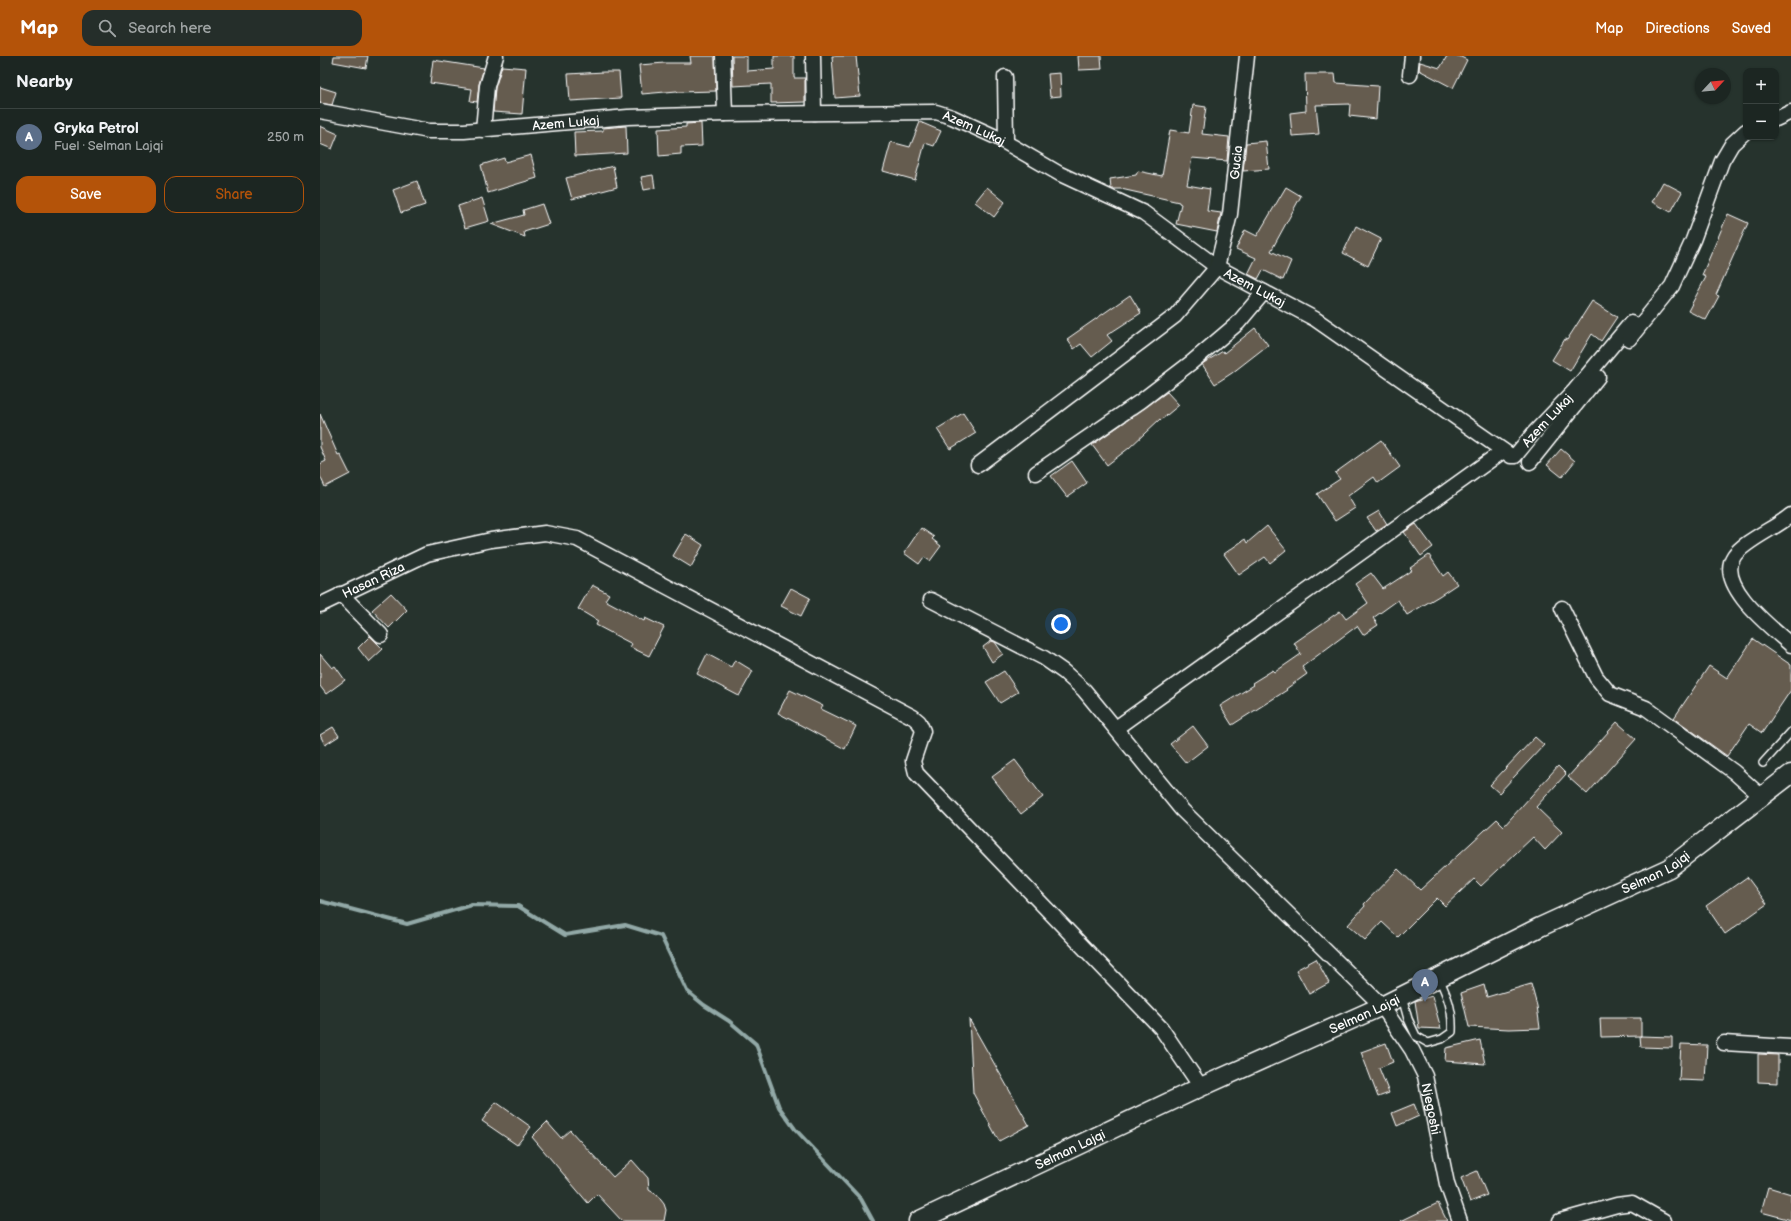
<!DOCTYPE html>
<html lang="en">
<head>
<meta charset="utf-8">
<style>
  :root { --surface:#1c2622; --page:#252e2a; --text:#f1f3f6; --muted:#a0a5a5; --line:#3a4340; --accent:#b45309 }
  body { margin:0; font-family:"Balsamiq Sans",sans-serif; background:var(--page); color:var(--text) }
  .controls { position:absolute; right:12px; top:12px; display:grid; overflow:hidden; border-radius:8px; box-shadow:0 1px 3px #0004 }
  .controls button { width:36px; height:36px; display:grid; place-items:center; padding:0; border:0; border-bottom:1px solid var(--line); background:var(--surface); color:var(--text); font:20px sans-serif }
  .compass { position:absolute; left:1375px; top:12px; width:36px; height:36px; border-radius:50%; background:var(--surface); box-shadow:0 1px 3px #0004; rotate:64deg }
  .you { position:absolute; left:741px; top:568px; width:14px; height:14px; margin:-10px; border:3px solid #fff; border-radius:50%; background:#1a73e8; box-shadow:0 0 0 6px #1a73e833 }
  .badge { display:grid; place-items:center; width:26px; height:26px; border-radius:50%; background:var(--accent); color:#fff; font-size:13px; font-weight:700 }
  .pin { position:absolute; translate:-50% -33px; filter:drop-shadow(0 1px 2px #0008) }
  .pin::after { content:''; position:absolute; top:21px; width:14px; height:12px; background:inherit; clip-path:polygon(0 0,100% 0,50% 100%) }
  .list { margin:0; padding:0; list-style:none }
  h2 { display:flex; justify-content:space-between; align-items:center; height:52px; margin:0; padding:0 16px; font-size:17px }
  h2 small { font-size:13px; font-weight:400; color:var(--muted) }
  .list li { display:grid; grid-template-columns:26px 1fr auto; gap:12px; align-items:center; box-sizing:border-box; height:56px; padding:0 16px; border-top:1px solid var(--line) }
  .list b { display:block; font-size:15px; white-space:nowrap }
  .list p { margin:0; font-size:13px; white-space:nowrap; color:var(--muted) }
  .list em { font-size:13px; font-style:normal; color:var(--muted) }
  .actions { display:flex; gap:8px; padding:12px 16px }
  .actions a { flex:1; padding:9px 0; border:1px solid var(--accent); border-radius:12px; text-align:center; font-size:14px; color:var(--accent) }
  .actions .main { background:var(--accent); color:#fff }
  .icon { flex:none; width:22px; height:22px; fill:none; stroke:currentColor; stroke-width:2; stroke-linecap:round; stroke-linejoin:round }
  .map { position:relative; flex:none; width:1471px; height:1165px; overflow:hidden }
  header { display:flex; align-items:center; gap:24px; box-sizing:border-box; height:56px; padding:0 20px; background:var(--accent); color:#fff }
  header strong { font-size:19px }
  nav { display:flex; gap:22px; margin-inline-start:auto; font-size:14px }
  .search { width:280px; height:36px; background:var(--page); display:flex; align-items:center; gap:10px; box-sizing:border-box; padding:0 14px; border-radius:12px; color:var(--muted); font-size:15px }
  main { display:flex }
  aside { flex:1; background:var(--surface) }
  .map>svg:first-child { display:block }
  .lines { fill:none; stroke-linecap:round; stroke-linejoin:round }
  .stream { stroke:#92a9a7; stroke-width:4 }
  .building { fill:#655b4f; stroke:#fff }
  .service-casing { stroke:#fff; stroke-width:10 }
  .minor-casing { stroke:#fff; stroke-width:17 }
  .tertiary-casing { stroke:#fff; stroke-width:21 }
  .service { stroke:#26332d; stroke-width:7 }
  .minor { stroke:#26332d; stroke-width:14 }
  .tertiary { stroke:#26332d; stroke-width:18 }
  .labels { text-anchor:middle; stroke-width:3; stroke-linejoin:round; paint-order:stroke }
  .street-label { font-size:13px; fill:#fff; stroke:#26332d }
</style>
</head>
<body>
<header>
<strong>Map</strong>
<div class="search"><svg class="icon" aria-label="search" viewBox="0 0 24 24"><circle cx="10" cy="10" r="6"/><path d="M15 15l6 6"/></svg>Search here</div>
<nav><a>Map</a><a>Directions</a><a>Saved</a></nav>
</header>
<main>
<aside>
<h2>Nearby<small></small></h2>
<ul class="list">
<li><span class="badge" style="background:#5c6f8a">A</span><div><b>Gryka Petrol</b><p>Fuel · Selman Lajqi</p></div><em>250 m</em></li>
</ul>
<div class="actions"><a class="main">Save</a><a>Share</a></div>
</aside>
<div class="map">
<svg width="1471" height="1165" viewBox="0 0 1471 1165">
  <rect width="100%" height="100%" fill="#26332d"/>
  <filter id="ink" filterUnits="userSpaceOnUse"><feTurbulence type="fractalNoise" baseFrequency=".025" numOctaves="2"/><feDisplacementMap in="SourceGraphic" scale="8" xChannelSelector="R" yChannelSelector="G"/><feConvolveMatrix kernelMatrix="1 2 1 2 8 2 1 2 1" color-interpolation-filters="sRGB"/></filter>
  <g filter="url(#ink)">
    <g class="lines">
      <path class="stream" d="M0 845 87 868 152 849 198 850 245 879 305 869 341 880 367 935 384 949 409 965 436 988 459 1051 475 1073 541 1143 553 1165"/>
    </g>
    <path class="building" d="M14 0H48L46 12 13 6Z
      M370 0H395L396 35 358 36 357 35 322 38 319 9 345 7H371Z
      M412 0H427V15L454 13V0H474V22H485V46L451 47V28L413 30Z
      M512 0H536L540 40 515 42Z
      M758 0H781L782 13 759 14Z
      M1127 0H1139L1147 4 1133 32 1099 14 1100 6 1120 12Z
      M113 4 164 12 159 28 157 46 150 45 152 33 110 27Z
      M182 10 206 12 202 58 173 56 175 32Z
      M284 16H299L301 42 250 45 248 18Z
      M740 17 741 40 730 41 728 18Z
      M985 18H1015L1016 27 1058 30 1056 63 1029 60 1030 48 996 49 999 78 972 80 970 57 986 55Z
      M0 31 16 36 12 49 0 47Z
      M873 49 886 51 882 78 909 81 907 105 872 102 867 129 890 133 887 155 901 157 897 176 856 168 861 148 859 147V146L801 133H791L790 123 816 119 818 115 842 120 850 74 869 77Z
      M600 66 621 75 614 90 605 87 595 124 563 115 571 86 590 91Z
      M381 67 382 90 361 91V98L339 100 338 73 366 71V68Z
      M0 70 18 78 12 93 0 88Z
      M306 70 307 97 255 100 254 76 283 75V72Z
      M946 85 949 113 923 115 926 87Z
      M211 99 217 122 168 137 161 109 184 102 185 106Z
      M293 110 297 131 252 143 246 122Z
      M333 119 335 132 324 134 321 121Z
      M97 125 105 149 81 157 73 134Z
      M1343 126 1362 136 1351 156 1332 146Z
      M667 131 685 146 674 161 655 146Z
      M966 131 981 140 951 195 971 205 963 224 943 214 938 223 928 218 936 202 916 193 925 174 937 180Z
      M162 142 169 165 145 172 138 150Z
      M222 148 229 168 204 176 205 181 171 168 204 159 203 154Z
      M1408 158 1428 167 1396 239 1399 240 1386 264 1368 255 1386 221 1382 219Z
      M1036 170 1061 183 1048 210 1023 197Z
      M810 239 821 257 787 279 792 285 772 301 761 288 754 293 747 283Z
      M1272 245 1297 261 1281 285 1272 278 1250 315 1232 304 1245 283 1247 284Z
      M935 272 948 289 912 317 895 328 882 308 903 295 904 297Z
      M847 336 859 349 841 364 840 363 809 392 787 409 772 389Z
      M643 357 656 377 630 393 617 373Z
      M0 358 18 399 20 398 30 418 5 431 0 420V408L6 405 0 391Z
      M1061 384 1080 411 1058 427 1054 421 1028 440 1035 452 1015 465 997 438 1020 423 1015 417Z
      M1241 393 1255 405 1242 421 1227 409Z
      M752 405 767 427 747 441 731 420Z
      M1059 455 1067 468 1056 475 1047 462Z
      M1096 468 1113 491 1101 500 1084 476Z
      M947 470 966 494 950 507 945 501 919 519 904 498 925 483 927 487Z
      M601 472 614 481 612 483 621 490 610 505 604 501 599 508 584 497Z
      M366 478 383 489 371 511 353 500Z
      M1109 499 1123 520 1128 516 1137 528 1119 540 1087 559 1078 544 1053 562 1058 569 1043 579 1037 570 982 611 987 618 966 633 967 634 912 669 900 650 934 629 932 627 953 614 955 616 981 598 974 587 1020 555 1026 563 1048 547 1035 528 1051 517 1063 533 1092 514 1090 512Z
      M272 529 289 538 285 544 324 565 325 562 344 571 329 600 310 591 312 588 276 569 278 565 258 553Z
      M471 532 490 542 481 560 461 550Z
      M71 537 87 554 69 572 52 554Z
      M50 580 63 593 49 606 38 592Z
      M1433 583 1471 609V634L1442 677 1429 668 1407 700 1354 662 1389 610 1407 622Z
      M671 585 675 586 683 598 672 606 663 591Z
      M0 598 12 612 15 610 25 624 6 638 0 630Z
      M387 598 411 611 415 604 433 615 419 640 377 618Z
      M684 615 698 636 680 647 666 626Z
      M470 634 503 650 501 653 536 670 525 693 458 657Z
      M1297 666 1316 683 1267 738 1248 721Z
      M873 670 888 690 866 707 850 688Z
      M13 671 19 680 5 689 0 679Z
      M1215 681 1224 689 1179 737 1170 729Z
      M695 704 723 741 701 758 672 721Z
      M1238 710 1246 718 1216 751 1242 776 1225 794 1213 781 1161 830 1154 823 1125 850 1117 842 1078 881 1062 866 1045 884 1028 869 1045 850 1044 848 1078 813 1100 834 1177 763 1184 770Z
      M1427 821 1447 848 1405 878 1386 850Z
      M996 903 1009 927 989 938 976 914Z
      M1211 928 1217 950 1220 972 1189 973 1149 971 1141 937 1164 929 1167 941Z
      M1112 940 1121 973 1099 972 1095 945Z
      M1280 962H1321V980L1281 981Z
      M649 963 709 1069 679 1085 653 1037Z
      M1320 980 1352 981V992L1321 991Z
      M1160 984 1165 1008 1125 1005 1126 992Z
      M1066 987 1073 1006 1059 1012 1069 1037 1058 1041 1041 996Z
      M1361 988 1387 989 1385 1025 1359 1024Z
      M1438 998 1458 999V1027L1438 1026Z
      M176 1046 211 1071 197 1089 162 1065Z
      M1094 1048 1099 1060 1077 1070 1072 1057Z
      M227 1066 241 1082 250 1074 293 1121 312 1104 328 1122 329 1134 337 1139 344 1148 346 1154 344 1165H302L277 1138 268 1147 212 1081Z
      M1157 1115 1167 1139 1150 1146 1141 1122Z
      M1448 1131 1471 1138V1164L1441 1156Z
      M1118 1147 1127 1165H1081Z"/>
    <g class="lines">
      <defs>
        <path id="service" d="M1443 707 1471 676
          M1082 941 1088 963 1096 980 1108 987 1122 983 1132 976C1133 953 1128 942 1119 922"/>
        <g id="minor">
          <path d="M403 0 405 58"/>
          <path d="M493 0 494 57"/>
          <path d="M1090 19 1092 0"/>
          <path d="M685 21 686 85"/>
          <path id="s1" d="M0 55 109 75H144L308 61 405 58 616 56 632 61 676 81 740 118 824 157 897 211 995 263 1191 400H1195L1214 377 1255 334 1311 267"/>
          <path d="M1456 63 1471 56"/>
          <path d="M163 74 167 30 176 0"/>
          <path d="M1309 283 1352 230 1373 184 1402 105 1412 88 1426 75"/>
          <path d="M1210 406 1278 321"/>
          <path id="s2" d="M658 409 855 260 897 211 910 158 927 0"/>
          <path d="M716 417 821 345 872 306 918 267 944 236"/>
          <path d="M1471 459C1456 472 1424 485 1414 500 1395 529 1452 572 1471 589"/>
          <path d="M21 538 61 579"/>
          <path id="s3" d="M611 544 724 602 744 616 764 634 862 754 1062 950 1092 994 1105 1020 1127 1128 1140 1165"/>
          <path id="s4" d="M0 549 107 498 171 484 225 477 257 483 593 661 599 666 603 675 593 705 596 717 841 972 881 1031"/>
          <path d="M1242 552 1276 621 1290 638 1326 652 1414 716 1442 741"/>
          <path d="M796 672 1183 395"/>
          <path d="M1404 987 1471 991"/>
          <path d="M1240 1165 1297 1149 1312 1147 1344 1165"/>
        </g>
        <g id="tertiary">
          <path id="s5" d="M598 1165 881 1031 1062 950 1220 871 1349 812 1471 718"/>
        </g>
      </defs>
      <use href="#service" class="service-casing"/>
      <use href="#minor" class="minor-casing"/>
      <use href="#tertiary" class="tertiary-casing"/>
      <use href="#service" class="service"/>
      <use href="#minor" class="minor"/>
      <use href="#tertiary" class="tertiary"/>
    </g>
  </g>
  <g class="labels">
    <g class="street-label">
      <text dy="5" stroke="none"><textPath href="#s1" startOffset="248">Azem Lukaj</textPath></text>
      <text dy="5" stroke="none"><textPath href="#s1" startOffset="660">Azem Lukaj</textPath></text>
      <text dy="5" stroke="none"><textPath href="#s2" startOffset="418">Gucia</textPath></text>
      <text dy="5" stroke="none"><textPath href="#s1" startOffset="984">Azem Lukaj</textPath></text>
      <text dy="5" stroke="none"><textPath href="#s1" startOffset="1343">Azem Lukaj</textPath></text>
      <text dy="5" stroke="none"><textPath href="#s4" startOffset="59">Hasan Riza</textPath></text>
      <text dy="5" stroke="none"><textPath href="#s5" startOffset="816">Selman Lajqi</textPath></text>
      <text dy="5" stroke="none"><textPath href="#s5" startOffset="492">Selman Lajqi</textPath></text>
      <text dy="5" stroke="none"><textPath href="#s3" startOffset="729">Njegoshi</textPath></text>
      <text dy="5" stroke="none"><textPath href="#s5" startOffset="168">Selman Lajqi</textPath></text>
    </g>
  </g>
</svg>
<div class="controls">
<button>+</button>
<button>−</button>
</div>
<svg class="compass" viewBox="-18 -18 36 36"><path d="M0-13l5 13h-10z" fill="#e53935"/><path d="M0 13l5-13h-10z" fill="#a0a5a5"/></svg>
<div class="you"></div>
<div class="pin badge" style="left:1105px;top:946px;background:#5c6f8a">A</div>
</div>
</main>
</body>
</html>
